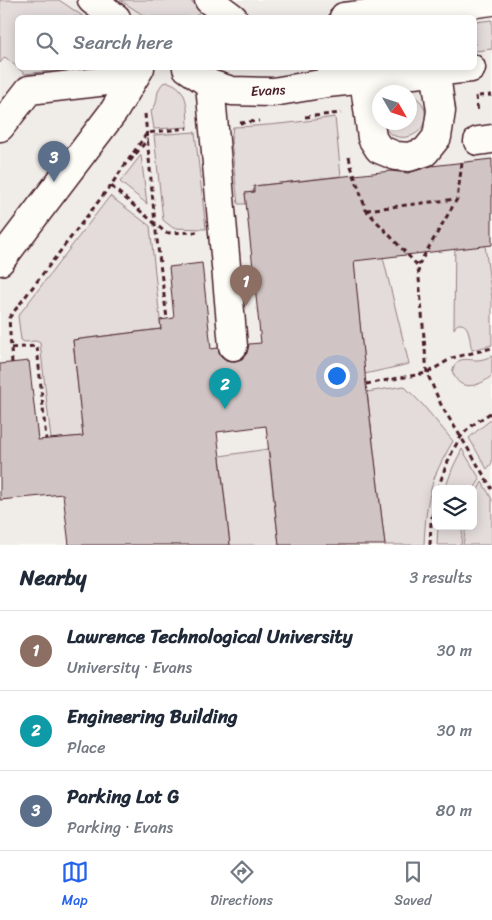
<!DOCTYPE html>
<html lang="en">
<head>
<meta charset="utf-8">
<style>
  :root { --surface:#fff; --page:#f2f2f3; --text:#1f2937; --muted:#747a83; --line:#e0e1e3; --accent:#2563eb }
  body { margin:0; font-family:Sriracha,sans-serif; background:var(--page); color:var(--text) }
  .controls { position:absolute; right:15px; bottom:15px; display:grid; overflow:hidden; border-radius:8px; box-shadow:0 2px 12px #0003 }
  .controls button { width:45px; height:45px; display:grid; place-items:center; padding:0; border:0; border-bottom:1px solid var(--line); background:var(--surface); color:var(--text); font:25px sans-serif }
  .compass { position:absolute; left:372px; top:85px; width:45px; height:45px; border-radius:50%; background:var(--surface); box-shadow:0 2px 12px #0003; rotate:129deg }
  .you { position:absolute; left:336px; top:375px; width:18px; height:18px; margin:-12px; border:4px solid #fff; border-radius:50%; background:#1a73e8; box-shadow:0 0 0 8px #1a73e833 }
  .badge { display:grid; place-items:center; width:32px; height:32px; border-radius:50%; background:var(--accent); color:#fff; font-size:16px; font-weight:700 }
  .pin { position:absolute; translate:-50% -41px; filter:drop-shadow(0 1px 2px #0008) }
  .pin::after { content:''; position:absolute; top:26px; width:18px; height:15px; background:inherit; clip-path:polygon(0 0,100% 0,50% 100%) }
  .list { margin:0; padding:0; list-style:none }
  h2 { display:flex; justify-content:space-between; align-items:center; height:65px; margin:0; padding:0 20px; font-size:21px }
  h2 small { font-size:16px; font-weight:400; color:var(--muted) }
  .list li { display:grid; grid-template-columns:32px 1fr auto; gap:15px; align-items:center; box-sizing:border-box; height:80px; padding:0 20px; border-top:1px solid var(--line) }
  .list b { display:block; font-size:19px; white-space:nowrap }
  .list p { margin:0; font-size:16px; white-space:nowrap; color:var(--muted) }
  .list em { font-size:16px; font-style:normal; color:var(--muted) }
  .icon { flex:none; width:28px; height:28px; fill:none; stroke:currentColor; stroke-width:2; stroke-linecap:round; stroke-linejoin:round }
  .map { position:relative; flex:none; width:492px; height:545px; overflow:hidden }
  .search { position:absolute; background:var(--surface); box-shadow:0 2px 12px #0003; left:15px; right:15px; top:15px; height:55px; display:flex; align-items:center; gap:12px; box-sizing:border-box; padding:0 18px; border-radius:8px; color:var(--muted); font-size:19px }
  .sheet { height:305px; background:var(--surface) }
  nav { display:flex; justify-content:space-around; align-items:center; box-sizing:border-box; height:70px; border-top:1px solid var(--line); background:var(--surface); font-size:14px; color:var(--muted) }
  nav a { display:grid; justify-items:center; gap:2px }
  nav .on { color:var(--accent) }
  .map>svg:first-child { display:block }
  .built { fill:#f0ece8; fill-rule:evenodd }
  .green { fill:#e3dcda; stroke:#967e82 }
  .building { fill:#d0c5c4; stroke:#4a1f2b }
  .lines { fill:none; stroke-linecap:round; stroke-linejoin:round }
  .minor-casing { stroke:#4a1f2b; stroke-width:31 }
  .path { stroke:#4a1f2b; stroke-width:3; stroke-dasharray:5 4; stroke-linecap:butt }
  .minor { stroke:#fdfcf7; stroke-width:28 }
  .labels { text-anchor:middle; stroke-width:4; stroke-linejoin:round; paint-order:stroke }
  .street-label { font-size:14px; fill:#4a1f2b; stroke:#fdfcf7 }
</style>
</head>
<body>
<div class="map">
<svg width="492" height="545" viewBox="0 0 492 545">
  <rect width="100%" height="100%" fill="#fdfcf7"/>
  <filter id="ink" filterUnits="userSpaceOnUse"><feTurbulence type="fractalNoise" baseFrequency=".02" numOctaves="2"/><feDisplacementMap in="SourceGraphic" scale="10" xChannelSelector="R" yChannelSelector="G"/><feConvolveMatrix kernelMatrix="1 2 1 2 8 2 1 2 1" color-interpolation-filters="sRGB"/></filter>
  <g filter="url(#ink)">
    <path class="built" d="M0 0H492V545H0ZM18 18H474V68H18ZM380 92H410V122H380ZM436 489H473V526H436Z"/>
    <path class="green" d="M0 0H59L84 17 18 18V68H75L25 74 5 57 0 63Z
      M120 0H189L202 9 195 17H146Z
      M492 20V49L475 51V22Z
      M168 82C189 88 187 108 188 127L154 129 151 111C161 101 153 94 163 83Z
      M410 95C418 98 423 102 425 111 430 138 392 148 382 123L410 122Z
      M335 117 341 176 254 186V192L245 193 247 204H238L231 140 233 127C267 126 301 122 335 117Z
      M195 132 206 229 173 228 163 220 154 135Z
      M141 155 147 204 120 182Z
      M110 196 150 226 161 329 73 340 83 436 51 439 40 343C34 338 27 345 21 340L18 316Z
      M483 230 492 298V345L472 350C469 342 471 324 460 324 456 324 456 326 454 329L455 232Z
      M379 241 409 364 365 374 352 245Z
      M492 356V375C483 385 462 392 455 377 453 374 452 372 453 369 457 356 467 360 477 360 482 360 487 358 492 356Z
      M404 386 422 404 453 441C446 453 440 464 435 476 427 498 425 522 424 545H385L367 392Z
      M492 419V463L487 469 469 438 478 430Z
      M268 449 279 545H230L220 456Z
      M462 449 480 479 473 491V489H445L453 467Z
      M482 482 492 499V545H463L466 526H473V499Z
      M438 526H463L461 545H437Z"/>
    <path class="building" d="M492 159V245L354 261 366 384 385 545H279L266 426 217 432 230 545H69L63 494 0 500V364L29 361 38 440 83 436 73 340 161 329 160 320 174 318 169 267 202 263 211 349 218 348 220 355 226 360 235 361 242 359 247 353 249 344 261 343 245 193 254 192V186L391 171 408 173 431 166Z"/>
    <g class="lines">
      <defs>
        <path id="minor" d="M92 0 116 18
          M209 0 233 18
          M344 17 425 7 453 6 492 1
          M187 68 210 84 232 91 273 92 327 83 471 68
          M364 79 372 138 379 149 396 156 409 157 425 152 437 137 441 111 435 68
          M210 84 233 346
          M0 127 29 90 133 78
          M478 141 492 139
          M0 261 114 111 140 68"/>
      </defs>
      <use href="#minor" class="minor-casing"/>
      <path class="path" d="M476 96 478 113
        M479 96 492 95
        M145 114 155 224 167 319
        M305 117 341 113
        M240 123 259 121
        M349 157 351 166 366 210 418 266
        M130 161 148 139
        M462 163 457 199 418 266 427 373 442 407 461 437 492 489
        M111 186 166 233 197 232
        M366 210 456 199
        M11 348 37 346 46 439
        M12 363 9 318 111 185 147 133 187 128
        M366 384 427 373 452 358 492 348
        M438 489C443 473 451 451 461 437 469 426 481 419 492 412
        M430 545 431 522 436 498"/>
      <use href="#minor" class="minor"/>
    </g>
  </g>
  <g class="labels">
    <g class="street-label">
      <text transform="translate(268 90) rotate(-3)" y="5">Evans</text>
    </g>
  </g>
</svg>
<div class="controls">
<button><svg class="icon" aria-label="layers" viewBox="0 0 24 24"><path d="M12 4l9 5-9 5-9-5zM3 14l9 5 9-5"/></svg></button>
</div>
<svg class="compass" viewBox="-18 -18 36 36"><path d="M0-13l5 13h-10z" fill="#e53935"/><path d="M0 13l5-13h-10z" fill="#747a83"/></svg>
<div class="you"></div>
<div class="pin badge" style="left:246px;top:306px;background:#8d6e63">1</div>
<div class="pin badge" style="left:225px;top:409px;background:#0f9aa8">2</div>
<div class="pin badge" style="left:54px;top:182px;background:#5c6f8a">3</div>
<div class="search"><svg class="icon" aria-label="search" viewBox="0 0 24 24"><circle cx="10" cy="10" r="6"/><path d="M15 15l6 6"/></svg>Search here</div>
</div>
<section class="sheet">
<h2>Nearby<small>3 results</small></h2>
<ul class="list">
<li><span class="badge" style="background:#8d6e63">1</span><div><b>Lawrence Technological University</b><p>University · Evans</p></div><em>30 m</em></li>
<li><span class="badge" style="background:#0f9aa8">2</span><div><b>Engineering Building</b><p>Place</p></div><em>30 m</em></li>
<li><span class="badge" style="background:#5c6f8a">3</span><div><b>Parking Lot G</b><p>Parking · Evans</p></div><em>80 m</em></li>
</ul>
</section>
<nav>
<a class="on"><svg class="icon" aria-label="map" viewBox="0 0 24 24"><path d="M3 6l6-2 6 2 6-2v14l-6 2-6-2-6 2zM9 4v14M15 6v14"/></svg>Map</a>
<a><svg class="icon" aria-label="directions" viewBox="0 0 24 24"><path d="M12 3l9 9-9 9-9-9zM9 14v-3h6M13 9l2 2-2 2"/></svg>Directions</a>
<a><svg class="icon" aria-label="saved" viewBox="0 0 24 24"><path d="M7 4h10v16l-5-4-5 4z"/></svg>Saved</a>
</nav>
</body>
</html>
